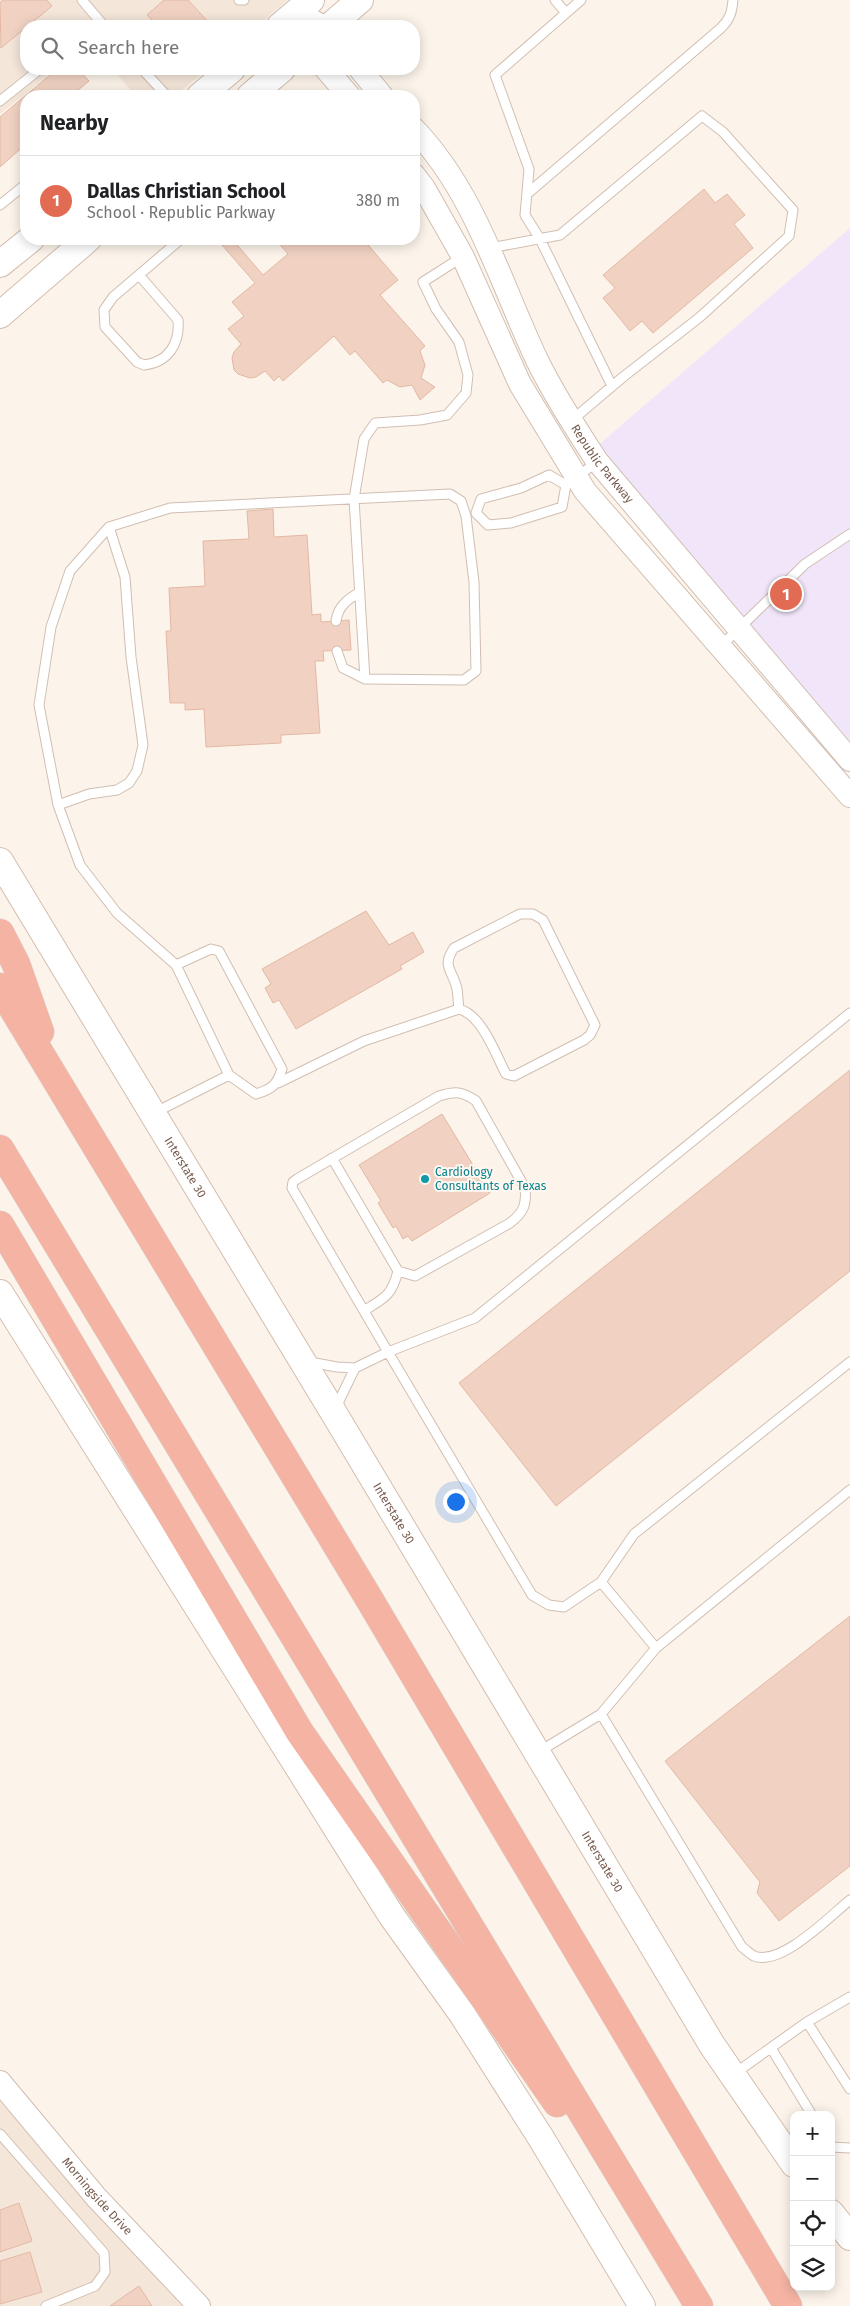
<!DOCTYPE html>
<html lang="en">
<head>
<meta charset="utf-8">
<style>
  :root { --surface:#fff; --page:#f2f2f2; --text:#202124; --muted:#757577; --line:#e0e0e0; --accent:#e26b54 }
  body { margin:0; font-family:"Fira Sans",sans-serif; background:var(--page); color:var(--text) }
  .controls { position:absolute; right:15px; bottom:15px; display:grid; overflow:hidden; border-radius:10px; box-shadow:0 2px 12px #0003 }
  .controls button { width:45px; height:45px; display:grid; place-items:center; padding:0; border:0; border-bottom:1px solid var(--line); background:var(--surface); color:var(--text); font:25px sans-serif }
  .you { position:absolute; left:455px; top:1501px; width:18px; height:18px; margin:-12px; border:4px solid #fff; border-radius:50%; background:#1a73e8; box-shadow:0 0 0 8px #1a73e833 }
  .badge { display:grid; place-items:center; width:32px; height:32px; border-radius:50%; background:var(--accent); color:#fff; font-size:16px; font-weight:700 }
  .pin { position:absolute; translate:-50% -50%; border:2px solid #fff; box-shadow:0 1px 5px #0006 }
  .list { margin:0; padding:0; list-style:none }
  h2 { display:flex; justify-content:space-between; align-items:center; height:65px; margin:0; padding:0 20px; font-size:21px }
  h2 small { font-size:16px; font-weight:400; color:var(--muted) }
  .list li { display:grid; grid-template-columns:32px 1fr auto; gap:15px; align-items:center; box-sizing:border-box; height:90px; padding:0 20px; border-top:1px solid var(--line) }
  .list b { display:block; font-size:19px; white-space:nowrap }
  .list p { margin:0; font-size:16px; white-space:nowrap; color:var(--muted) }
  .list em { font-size:16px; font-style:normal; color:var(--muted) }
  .icon { flex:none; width:28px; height:28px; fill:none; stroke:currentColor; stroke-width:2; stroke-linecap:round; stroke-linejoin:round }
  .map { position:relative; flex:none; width:850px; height:2306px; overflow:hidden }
  .search { position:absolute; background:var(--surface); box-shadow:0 2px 12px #0003; left:20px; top:20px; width:400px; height:55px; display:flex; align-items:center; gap:12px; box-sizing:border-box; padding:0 18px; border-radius:20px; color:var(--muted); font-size:19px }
  .panel { position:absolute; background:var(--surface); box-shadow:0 2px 12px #0003; left:20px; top:90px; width:400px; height:155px; border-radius:20px }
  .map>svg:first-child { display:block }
  .residential { fill:#f4e6d9 }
  .education { fill:#f1e6f9 }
  .building { fill:#f1d2c2; stroke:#e3b8a3 }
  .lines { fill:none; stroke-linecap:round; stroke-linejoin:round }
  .service-casing { stroke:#d1beb2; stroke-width:11 }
  .tertiary-casing { stroke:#d1beb2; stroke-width:24 }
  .secondary-casing { stroke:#d4bdaf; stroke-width:28 }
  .motorway-casing { stroke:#d9d1cd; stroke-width:29 }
  .service { stroke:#fff; stroke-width:9 }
  .tertiary { stroke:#fff; stroke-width:22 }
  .secondary { stroke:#fff; stroke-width:26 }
  .motorway { stroke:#f4b3a3; stroke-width:28 }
  .culture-dot { fill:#0f9aa8; stroke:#fff8f1; stroke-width:2 }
  .labels { text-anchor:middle; stroke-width:4; stroke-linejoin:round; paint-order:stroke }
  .street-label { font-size:12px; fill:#775a4d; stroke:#fff8f1 }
  .culture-label { font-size:12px; fill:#0d838f; stroke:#fff8f1; text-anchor:start }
</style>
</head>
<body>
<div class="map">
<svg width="850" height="2306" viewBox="0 0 850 2306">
  <rect width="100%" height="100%" fill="#fcf4ea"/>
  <path class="residential" d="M0 0H288L257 26H26V69H55L0 114Z
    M112 69H207L175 96H136Z
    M0 2095 184 2306H0Z"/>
  <path class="education" d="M850 228V741L596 447Z"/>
  <path class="building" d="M3 0H47L52 6 1 48 0 3Z
    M164 0H188L212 26H158L147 15Z
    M57 69H78L89 81 71 96H26V144L0 167V117Z
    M704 189 715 203 727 194 745 215 734 224 753 248 653 333 642 321 630 331 603 298 615 288 603 275Z
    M228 239H232L263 275 288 254 276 240 278 239H363L398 280 380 295 425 346 420 351 425 365 421 378 435 387 420 400 412 385 400 387 387 380 383 383 355 351 350 355 334 336 283 381 279 376 274 381 265 371 256 377 250 378 238 374 234 370 232 358 234 352 241 344 228 329 244 316 232 302 255 283 222 245Z
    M273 509 274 537 307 535 312 615 321 614V622L349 620 351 650 323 651 324 661H315L320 733 281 735V743L206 747 204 709 185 710V703H170L166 631H171L169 588 205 586 203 541 249 539 247 511Z
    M366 911 389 945 413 932 424 952 400 966 402 969 296 1029 279 1000 273 1003 265 988 271 984 262 969Z
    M850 1070V1271L556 1506 459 1383Z
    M442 1114 490 1193 412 1241 408 1236 403 1239 396 1226 393 1228 378 1203 381 1201 359 1165Z
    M850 1616V1866L779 1921 757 1893 760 1882 665 1761Z
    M19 2203 32 2241 0 2252V2210Z
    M30 2252 42 2292 0 2304V2261Z
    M139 2286 152 2306H110L120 2299Z"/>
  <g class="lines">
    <defs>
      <path id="service" d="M82 0 104 26
        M239 0H244
        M555 0 566 13
        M581 0 495 75 529 169 525 215 540 239 612 386
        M142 69 167 96
        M0 101 40 69
        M527 194 721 28C730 19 732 12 733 0
        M0 205 26 184
        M490 248 560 235 702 116 723 132 793 210 789 236 700 317 623 377 571 421
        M139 275 178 320C180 343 169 362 144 365L137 362 105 327 104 310 113 297 181 239
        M476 513 488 525 511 523 562 507 566 485 597 462
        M476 513 481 499 521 488 549 475 566 485
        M336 621C338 606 348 599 360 592
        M721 646 805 564 850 534
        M337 651 343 668 365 679
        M58 805 89 794 117 790 129 783 137 771 143 745 131 657 125 577 109 527
        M176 965 211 949 219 951 282 1069C277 1085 272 1089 256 1094L229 1075
        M850 1013 475 1318 388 1352 532 1595 549 1605 564 1607 601 1582 634 1534 850 1362
        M278 1083 364 1041 459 1009C482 1015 495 1053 506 1074L514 1076 584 1040 590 1035 595 1025 543 920 533 914H520L454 948C441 967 453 970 457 989 458 995 458 1002 459 1009
        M156 1112 229 1075 176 965 117 913 80 865 58 805 39 705 51 627 70 571 109 527 170 508 450 494 461 501 466 516 474 582 476 671 464 680 365 679 354 499 364 439 375 423 420 420 447 415 466 393 468 375 459 342 436 309 423 282 462 257
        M365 1310C385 1298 392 1295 398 1271
        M310 1362 337 1367 355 1368 388 1352 292 1188 293 1182 297 1179 439 1096C455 1091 462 1091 476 1101L525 1188C527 1205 523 1213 510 1223L415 1276 398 1271 332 1158
        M339 1409V1401L355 1368
        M601 1582 656 1648
        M601 1714 742 1947C745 1949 750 1954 754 1956 781 1967 830 1916 850 1900
        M540 1751 601 1714 656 1648 850 1490
        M807 2022 850 2089
        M771 2048 812 2115
        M734 2074 807 2022 850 1997
        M0 2134 104 2253 105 2272 95 2286 46 2306
        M831 2147 850 2148"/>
      <g id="tertiary">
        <path d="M297 12 322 26"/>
        <path d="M326 69 349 96"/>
        <path d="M360 69 382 96"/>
        <path id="s1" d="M414 129C475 192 500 282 537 360 554 395 576 429 597 461L850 760"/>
        <path d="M414 175 424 188 463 257 520 384 585 491 850 796"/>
        <path id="s2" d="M0 2082 96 2197 199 2306"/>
      </g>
      <g id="secondary">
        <path d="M280 26 311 0"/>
        <path d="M330 26 360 0"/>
        <path d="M200 96 232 69"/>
        <path d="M250 96 282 69"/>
        <path d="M0 264 31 239"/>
        <path d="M0 315 88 239"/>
        <path id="s3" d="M0 861 338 1420 712 2045 794 2164"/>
        <path d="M0 1293 391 1915 462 2014 541 2138 642 2306"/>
        <path d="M831 2213 850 2237"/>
      </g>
      <path id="motorway" d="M0 933 16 964 40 1032
        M0 987 368 1597 788 2306
        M0 1149 699 2306
        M0 1225 299 1731 557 2103"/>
    </defs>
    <use href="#service" class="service-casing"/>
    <use href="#tertiary" class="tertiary-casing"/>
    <use href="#secondary" class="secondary-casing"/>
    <use href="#motorway" class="motorway-casing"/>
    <use href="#service" class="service"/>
    <use href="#tertiary" class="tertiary"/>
    <use href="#secondary" class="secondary"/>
    <use href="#motorway" class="motorway"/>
  </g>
  <circle class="culture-dot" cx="425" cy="1179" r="5"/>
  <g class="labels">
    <g class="street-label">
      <text dy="4" stroke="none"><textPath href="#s1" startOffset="386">Republic Parkway</textPath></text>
      <text dy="4" stroke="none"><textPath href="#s3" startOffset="358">Interstate 30</textPath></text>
      <text dy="4" stroke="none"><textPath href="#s3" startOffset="762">Interstate 30</textPath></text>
      <text dy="4" stroke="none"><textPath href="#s3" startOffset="1168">Interstate 30</textPath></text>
      <text dy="4" stroke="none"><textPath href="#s2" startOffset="150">Morningside Drive</textPath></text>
    </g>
    <g class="culture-label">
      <text x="435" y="1176">Cardiology<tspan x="435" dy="14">Consultants of Texas</tspan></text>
    </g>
  </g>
</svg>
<div class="controls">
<button>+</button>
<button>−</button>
<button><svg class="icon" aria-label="locate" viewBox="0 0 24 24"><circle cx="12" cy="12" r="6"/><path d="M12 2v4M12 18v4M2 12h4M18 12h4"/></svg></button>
<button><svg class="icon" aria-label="layers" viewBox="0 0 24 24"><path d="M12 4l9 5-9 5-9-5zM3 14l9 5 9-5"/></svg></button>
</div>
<div class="you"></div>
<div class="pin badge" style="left:786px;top:594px">1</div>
<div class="search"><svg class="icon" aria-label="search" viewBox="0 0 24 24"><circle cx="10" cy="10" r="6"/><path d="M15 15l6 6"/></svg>Search here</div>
<section class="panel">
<h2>Nearby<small></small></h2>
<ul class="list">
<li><span class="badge">1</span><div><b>Dallas Christian School</b><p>School · Republic Parkway</p></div><em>380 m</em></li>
</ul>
</section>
</div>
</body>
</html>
